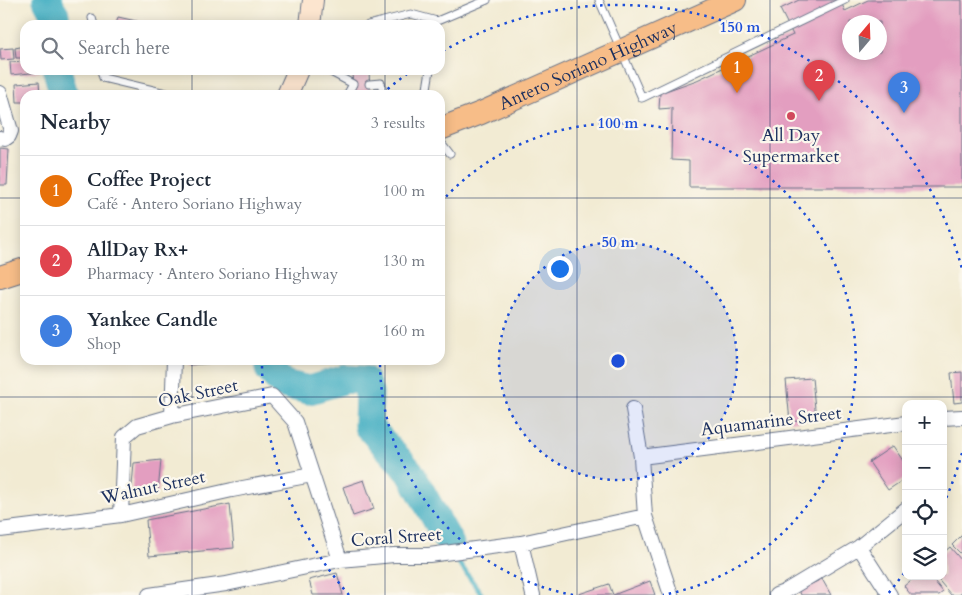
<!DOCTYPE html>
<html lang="en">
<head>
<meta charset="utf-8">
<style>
  :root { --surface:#fff; --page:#f2f2f3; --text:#1f2937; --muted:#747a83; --line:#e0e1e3; --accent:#b45309 }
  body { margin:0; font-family:Cardo,serif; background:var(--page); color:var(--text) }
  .controls { position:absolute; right:15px; bottom:15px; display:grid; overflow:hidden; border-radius:10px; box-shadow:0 2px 12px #0003 }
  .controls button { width:45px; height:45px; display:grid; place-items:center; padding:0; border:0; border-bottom:1px solid var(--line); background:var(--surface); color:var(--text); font:25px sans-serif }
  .compass { position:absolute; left:842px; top:15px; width:45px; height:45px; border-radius:50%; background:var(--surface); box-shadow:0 2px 12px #0003; rotate:19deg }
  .you { position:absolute; left:559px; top:268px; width:18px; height:18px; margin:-12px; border:4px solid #fff; border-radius:50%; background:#1a73e8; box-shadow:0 0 0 8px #1a73e833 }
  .badge { display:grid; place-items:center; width:32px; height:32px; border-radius:50%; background:var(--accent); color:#fff; font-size:16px; font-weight:700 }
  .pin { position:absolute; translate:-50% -41px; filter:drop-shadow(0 1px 2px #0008) }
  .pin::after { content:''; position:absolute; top:26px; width:18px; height:15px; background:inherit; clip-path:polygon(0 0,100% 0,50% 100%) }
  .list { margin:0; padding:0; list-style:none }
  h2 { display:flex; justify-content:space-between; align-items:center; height:65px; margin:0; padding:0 20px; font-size:21px }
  h2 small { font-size:16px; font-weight:400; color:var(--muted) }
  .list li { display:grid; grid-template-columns:32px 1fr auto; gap:15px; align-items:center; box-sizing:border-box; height:70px; padding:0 20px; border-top:1px solid var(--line) }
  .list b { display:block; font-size:19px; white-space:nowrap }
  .list p { margin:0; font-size:16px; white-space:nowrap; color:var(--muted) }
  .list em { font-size:16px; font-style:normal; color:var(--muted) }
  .icon { flex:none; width:28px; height:28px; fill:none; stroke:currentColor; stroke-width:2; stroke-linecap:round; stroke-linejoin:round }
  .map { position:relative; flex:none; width:962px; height:595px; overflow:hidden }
  .search { position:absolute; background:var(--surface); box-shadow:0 2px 12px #0003; left:20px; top:20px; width:425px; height:55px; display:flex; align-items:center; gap:12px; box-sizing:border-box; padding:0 18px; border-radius:15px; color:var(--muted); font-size:19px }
  .panel { position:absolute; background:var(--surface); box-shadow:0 2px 12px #0003; left:20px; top:90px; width:425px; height:275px; border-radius:15px }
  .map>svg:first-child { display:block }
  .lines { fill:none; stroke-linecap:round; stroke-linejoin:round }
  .stream { stroke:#43aec2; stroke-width:5 }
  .river { stroke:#43aec2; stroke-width:29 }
  .building { fill:#e39ec0; fill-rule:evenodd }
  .service-casing { stroke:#667187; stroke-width:9 }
  .minor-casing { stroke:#667187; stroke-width:16 }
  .secondary-casing { stroke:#667187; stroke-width:22 }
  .primary-casing { stroke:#667187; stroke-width:24 }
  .service { stroke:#fff; stroke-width:7 }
  .minor { stroke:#fff; stroke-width:14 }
  .secondary { stroke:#fce5cf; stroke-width:20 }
  .primary { stroke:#f7bd88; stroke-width:22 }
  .grid { fill:none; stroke:#1b2f5e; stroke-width:1; stroke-opacity:0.55 }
  .ring { fill:none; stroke:#1d4ed8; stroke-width:2.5; stroke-dasharray:2.5 5 }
  .poi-dot { fill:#d1495b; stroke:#fbf7ec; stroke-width:2 }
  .labels { text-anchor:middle; stroke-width:4.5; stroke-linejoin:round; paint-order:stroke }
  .street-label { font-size:18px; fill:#1b2f5e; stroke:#fbf7ec }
  .poi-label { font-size:18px; fill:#1b2f5e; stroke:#fbf7ec }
  .centre { fill:#1d4ed8; stroke:#fbf7ec; stroke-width:2.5 }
  .ring-label { font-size:15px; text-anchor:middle; font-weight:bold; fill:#1d4ed8; stroke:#fbf7ec; stroke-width:4.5; stroke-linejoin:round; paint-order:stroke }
</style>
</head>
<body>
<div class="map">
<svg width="962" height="595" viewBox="0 0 962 595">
  <rect width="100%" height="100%" fill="#fbf7ec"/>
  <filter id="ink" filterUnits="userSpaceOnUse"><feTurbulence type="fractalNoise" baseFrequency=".02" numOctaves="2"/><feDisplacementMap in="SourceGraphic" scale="10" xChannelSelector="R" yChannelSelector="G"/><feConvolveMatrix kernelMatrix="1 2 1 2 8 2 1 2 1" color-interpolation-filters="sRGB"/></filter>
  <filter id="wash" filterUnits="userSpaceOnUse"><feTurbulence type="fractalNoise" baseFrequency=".0096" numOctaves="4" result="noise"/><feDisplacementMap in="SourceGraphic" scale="20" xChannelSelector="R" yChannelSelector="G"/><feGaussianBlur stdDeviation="1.12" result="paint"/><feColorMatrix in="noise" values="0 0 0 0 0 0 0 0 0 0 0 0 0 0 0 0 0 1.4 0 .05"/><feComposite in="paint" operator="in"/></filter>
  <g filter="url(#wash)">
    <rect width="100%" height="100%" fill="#f2ebd3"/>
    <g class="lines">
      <path class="stream" d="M459 563 482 595"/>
      <path class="river" d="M47 0 55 15 56 25
        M57 70 64 95
        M268 360 269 369 283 384 309 390 346 379 364 380 369 392 368 426 410 472 450 544"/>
    </g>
    <g id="blocks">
      <path class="building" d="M799 0H840L845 11 868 0H962V187H689V161L671 160 672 108 659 109 660 93 697 80 793 35 780 9ZM850 22H880V52H850Z
        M118 17 150 24V25H116Z
        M25 46V58H16L15 48Z
        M13 48 14 59 1 60 0 49Z
        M25 61V70H40V72L11 75 10 62Z
        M352 70H369L370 95H353Z
        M39 82 40 95H25V102H17L16 84Z
        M0 148 9 149 7 185H0Z
        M189 360H217V363L189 365Z
        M962 372V402L954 403 951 373Z
        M812 378 816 419 790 422 786 380Z
        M893 446 906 465V478L888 490 869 462Z
        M161 460 158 492 131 497 134 463Z
        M364 480 374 509 353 516 343 487Z
        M230 504 234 548 149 556 146 520Z
        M962 535V555L952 545Z
        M950 547 962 561V593L959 595H951L935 576H943V553Z
        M337 573 343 595H313L309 580Z
        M916 576H930L943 592 939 595H911L904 586Z
        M822 579 831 595H801L799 590Z
        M650 581 655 595H613Z
        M609 584 613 595H576Z"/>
    </g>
  </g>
  <g filter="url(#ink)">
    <use href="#blocks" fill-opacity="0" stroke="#667187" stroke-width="1"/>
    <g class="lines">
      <defs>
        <path id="service" d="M599 0 642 98 845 0
          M92 18 94 25
          M368 25 411 14 437 21 487 0
          M101 70 103 78 174 95
          M327 70 353 84 347 95
          M369 84 381 83 384 95
          M426 95 430 70
          M440 141 450 154"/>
        <path id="minor" d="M0 93 11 131 9 136 5 139 0 138
          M633 409 641 457 645 516 671 595
          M172 416 174 360
          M943 418 962 417
          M641 457 906 423
          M121 515 124 437 137 426 172 416 272 396 295 422 340 560
          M0 530 121 515 232 490 312 475
          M521 543 533 595
          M859 547 890 595
          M149 595 226 584 340 560 394 555H429L521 543 645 516
          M776 595 784 592 859 547 906 509"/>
        <path id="secondary" d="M310 25 313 0
          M287 95 298 70"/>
        <g id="primary">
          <path id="s1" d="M440 129 481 113 735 0"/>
          <path d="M0 277 25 269"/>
        </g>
      </defs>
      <use href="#service" class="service-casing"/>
      <use href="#minor" class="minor-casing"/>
      <use href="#secondary" class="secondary-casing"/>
      <use href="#primary" class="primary-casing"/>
      <use href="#service" class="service"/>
      <use href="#minor" class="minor"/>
      <use href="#secondary" class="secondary"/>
      <use href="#primary" class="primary"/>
    </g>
  </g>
  <path class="grid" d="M192 0V25M385 0V25M577 0V595M770 0V595M192 70V95M385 70V95M0 198H25M440 198H962M192 360V595M385 360V595M0 397H962"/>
  <circle cx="618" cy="361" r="119" fill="#1d4ed8" fill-opacity=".12"/>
  <g class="ring">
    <circle cx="618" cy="361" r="119"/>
    <path d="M573 595A238 238 0 0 1 380 361M441 202A238 238 0 1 1 663 595"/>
    <path d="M962 453A356 356 0 0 1 944 503M904 573A356 356 0 0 1 887 595M349 595A356 356 0 0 1 262 361M382 94A356 356 0 0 1 411 71M443 51A356 356 0 0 1 962 269"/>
  </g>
  <circle class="poi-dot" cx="791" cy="116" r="5"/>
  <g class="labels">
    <g class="street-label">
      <text dy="6" stroke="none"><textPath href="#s1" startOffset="161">Antero Soriano Highway</textPath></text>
      <text transform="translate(198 393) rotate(-12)" y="6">Oak Street</text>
      <text transform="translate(771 421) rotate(-7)" y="6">Aquamarine Street</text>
      <text transform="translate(153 487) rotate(-12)" y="6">Walnut Street</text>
      <text transform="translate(396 537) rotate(-4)" y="6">Coral Street</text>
    </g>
    <g class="poi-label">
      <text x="791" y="141">All Day<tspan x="791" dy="21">Supermarket</tspan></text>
    </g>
  </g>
  <circle cx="618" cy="361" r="8" class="centre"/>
  <g class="ring-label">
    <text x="740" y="32">150 m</text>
    <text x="618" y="128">100 m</text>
    <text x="618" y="247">50 m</text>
  </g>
</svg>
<div class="controls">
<button>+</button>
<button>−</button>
<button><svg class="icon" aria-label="locate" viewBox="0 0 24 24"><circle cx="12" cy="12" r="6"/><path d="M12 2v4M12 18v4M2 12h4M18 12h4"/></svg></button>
<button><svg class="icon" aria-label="layers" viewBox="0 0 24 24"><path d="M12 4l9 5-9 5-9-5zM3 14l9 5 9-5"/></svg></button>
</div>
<svg class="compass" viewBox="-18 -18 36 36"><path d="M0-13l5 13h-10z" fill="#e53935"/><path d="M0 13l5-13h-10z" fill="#747a83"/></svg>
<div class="you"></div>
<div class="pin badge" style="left:737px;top:93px;background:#e8710a">1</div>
<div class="pin badge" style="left:819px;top:101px;background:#e0444e">2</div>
<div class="pin badge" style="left:904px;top:113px;background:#3f7fe0">3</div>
<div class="search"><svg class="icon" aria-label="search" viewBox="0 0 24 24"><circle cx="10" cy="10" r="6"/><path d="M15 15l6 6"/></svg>Search here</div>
<section class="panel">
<h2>Nearby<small>3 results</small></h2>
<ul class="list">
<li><span class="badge" style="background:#e8710a">1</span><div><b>Coffee Project</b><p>Café · Antero Soriano Highway</p></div><em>100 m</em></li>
<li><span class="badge" style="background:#e0444e">2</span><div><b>AllDay Rx+</b><p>Pharmacy · Antero Soriano Highway</p></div><em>130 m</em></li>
<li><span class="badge" style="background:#3f7fe0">3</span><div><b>Yankee Candle</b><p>Shop</p></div><em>160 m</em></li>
</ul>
</section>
</div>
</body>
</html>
